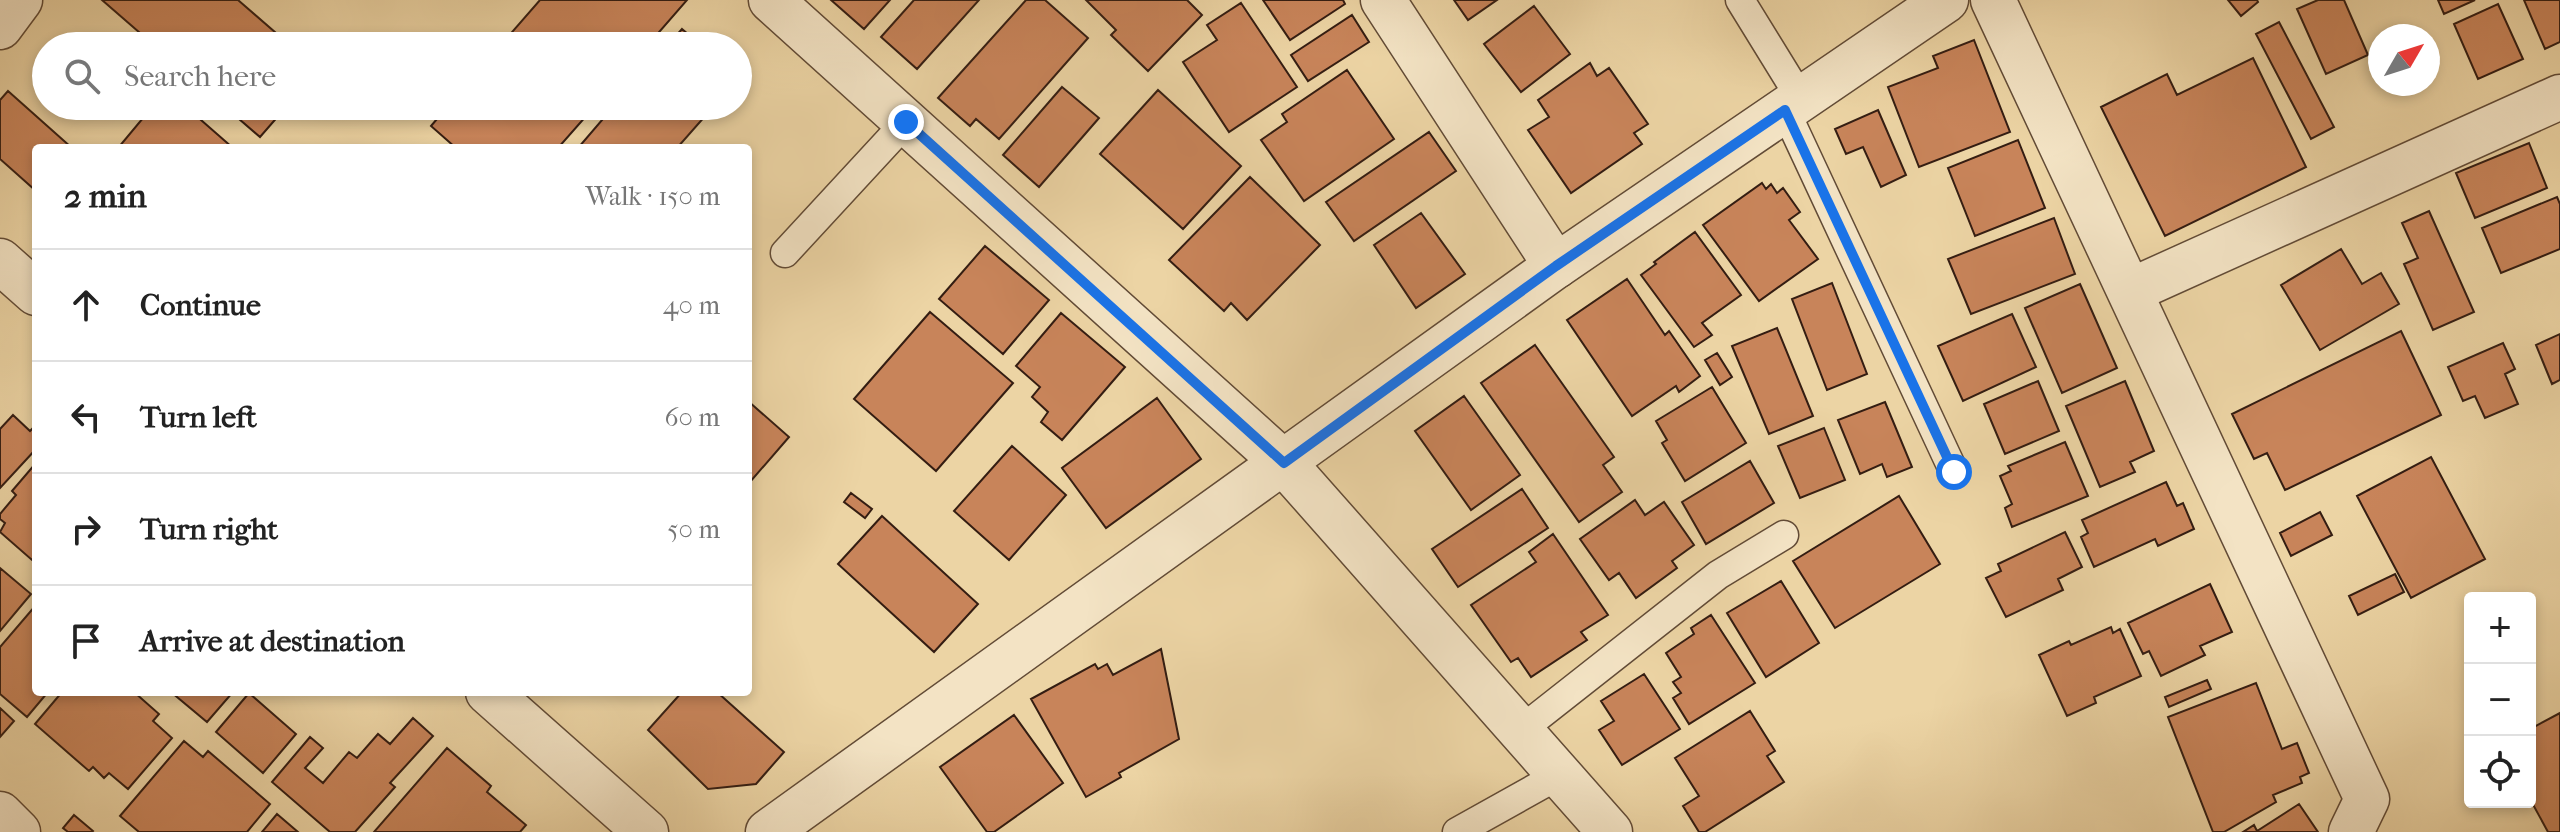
<!DOCTYPE html>
<html lang="en">
<head>
<meta charset="utf-8">
<style>
  :root { --surface:#fff; --page:#f6f6f6; --text:#222; --muted:#767676; --line:#e0e0e0 }
  body { margin:0; font-family:"IM FELL French Canon",serif; background:var(--page); color:var(--text) }
  .controls { position:absolute; right:24px; bottom:24px; display:grid; overflow:hidden; border-radius:8px; box-shadow:0 4px 12px #0003 }
  .controls button { width:72px; height:72px; display:grid; place-items:center; padding:0; border:0; border-bottom:2px solid var(--line); background:var(--surface); color:var(--text); font:40px sans-serif }
  .compass { position:absolute; left:2368px; top:24px; width:72px; height:72px; border-radius:50%; background:var(--surface); box-shadow:0 4px 12px #0003; rotate:51deg }
  .stop { position:absolute; width:24px; height:24px; margin:-18px; border:6px solid #1a73e8; border-radius:50%; background:#fff }
  .stop.end { background:#1a73e8; border-color:#fff; box-shadow:0 2px 8px #0008 }
  .list { margin:0; padding:0; list-style:none }
  h2 { display:flex; justify-content:space-between; align-items:center; height:104px; margin:0; padding:0 32px; font-size:34px }
  h2 small { font-size:26px; font-weight:400; color:var(--muted) }
  .list li { display:grid; grid-template-columns:52px 1fr auto; gap:24px; align-items:center; box-sizing:border-box; height:112px; padding:0 32px; border-top:2px solid var(--line) }
  .list b { display:block; font-size:30px; white-space:nowrap }
  .list em { font-size:26px; font-style:normal; color:var(--muted) }
  .icon { flex:none; width:44px; height:44px; fill:none; stroke:currentColor; stroke-width:2; stroke-linecap:round; stroke-linejoin:round }
  .map { position:relative; flex:none; width:2560px; height:832px; overflow:hidden }
  .search { position:absolute; background:var(--surface); box-shadow:0 4px 12px #0003; left:32px; top:32px; width:720px; height:88px; display:flex; align-items:center; gap:20px; box-sizing:border-box; padding:0 28px; border-radius:44px; color:var(--muted); font-size:30px }
  .panel { position:absolute; background:var(--surface); box-shadow:0 4px 12px #0003; left:32px; top:144px; width:720px; height:552px; border-radius:8px }
  .map>svg:first-child { display:block }
  .building { fill:#c8845a; stroke:#341d12; stroke-width:2 }
  .lines { fill:none; stroke-linecap:round; stroke-linejoin:round }
  .service-casing { stroke:#624b36; stroke-width:31 }
  .minor-casing { stroke:#624b36; stroke-width:47 }
  .tertiary-casing { stroke:#624b36; stroke-width:47 }
  .service { stroke:#f3e3c4; stroke-width:28 }
  .minor { stroke:#f3e3c4; stroke-width:44 }
  .tertiary { stroke:#f3e3c4; stroke-width:44 }
  .route { stroke:#1a73e8; stroke-width:10 }
</style>
</head>
<body>
<div class="map">
<svg width="2560" height="832" viewBox="0 0 2560 832">
  <rect width="100%" height="100%" fill="#ecd4a4"/>
  <filter id="stains"><feTurbulence type="fractalNoise" baseFrequency=".0025" numOctaves="4"/><feColorMatrix values="0 0 0 0 .2 0 0 0 0 .09 0 0 0 0 .02 0 0 0 .5 -.17"/></filter>
  <radialGradient id="worn" r=".72"><stop offset=".6" stop-color="#630" stop-opacity="0"/><stop offset="1" stop-color="#630" stop-opacity=".3"/></radialGradient>
  <path class="building" d="M102 0H238L291 46H155Z
    M540 0H687L647 46H500Z
    M831 0H890L864 29Z
    M914 0H979L917 69 881 37Z
    M1026 0H1045L1088 38 999 139 976 119 970 126 938 98Z
    M1086 0H1187L1202 15 1148 71 1111 35 1116 30Z
    M1263 0H1343L1345 4 1290 40Z
    M1454 0H1497L1468 20Z
    M2228 0H2257L2258 2 2241 16Z
    M2318 0H2344L2368 55 2326 74 2297 9Z
    M2438 0H2475L2444 14Z
    M2524 0H2560V42L2545 49Z
    M1241 3 1297 87 1229 132 1183 62 1217 40 1207 25Z
    M2498 4 2523 59 2478 79 2454 24Z
    M1534 6 1570 54 1521 92 1484 44Z
    M1352 15 1369 42 1308 81 1291 55Z
    M2279 22 2334 127 2311 139 2256 34Z
    M682 29 702 46H667Z
    M1974 40 2010 132 1919 167 1888 87 1938 68 1933 56Z
    M2253 58 2306 167 2165 236 2101 107 2167 74 2177 95Z
    M1590 63 1597 76 1609 68 1648 124 1634 133 1642 144 1571 193 1528 130 1549 117 1538 100Z
    M1347 70 1394 139 1304 201 1261 140 1287 122 1282 114Z
    M1062 87 1099 118 1039 187 1003 155Z
    M1158 90 1241 166 1183 229 1100 154Z
    M8 91 72 148H36V191L0 159V100Z
    M153 106H185L233 148H118Z
    M224 106H287L260 137Z
    M448 106H595L558 148H456L431 126Z
    M614 106H714L677 148H578Z
    M1878 110 1906 175 1881 187 1863 147 1846 154 1835 129Z
    M1429 132 1456 171 1354 241 1326 202Z
    M2018 140 2045 208 1975 236 1948 168Z
    M2529 143 2547 188 2475 218 2456 173Z
    M1250 177 1320 245 1247 320 1231 303 1224 311 1169 260Z
    M1762 183 1766 189 1771 184 1777 193 1783 188 1800 212 1789 220 1818 259 1759 301 1703 225Z
    M2557 197 2560 204V249L2501 273 2482 228Z
    M2429 211 2474 312 2433 330 2404 264 2418 258 2402 223Z
    M1421 213 1465 274 1416 308 1374 245Z
    M2054 218 2075 274 1971 314 1948 259Z
    M1695 232 1741 295 1702 323 1712 335 1694 347 1641 275 1656 264 1654 262Z
    M985 246 1049 300 1003 354 939 299Z
    M2341 249 2362 284 2381 273 2399 304 2320 350 2281 285Z
    M1627 279 1665 335 1669 331 1700 376 1679 392 1676 386 1632 416 1567 320Z
    M1832 283 1867 374 1827 390 1792 299Z
    M2080 284 2117 368 2062 393 2025 308Z
    M930 312 1013 383 936 471 854 399Z
    M1061 313 1125 367 1062 440 1041 422 1048 412 1032 397 1040 387 1016 366Z
    M2012 314 2036 367 1963 401 1938 346Z
    M1777 328 1813 416 1769 434 1732 346Z
    M2401 331 2441 415 2285 490 2267 453 2254 459 2232 414Z
    M2560 334V380L2552 384 2536 345Z
    M2503 343 2515 369 2505 374 2518 404 2485 418 2475 396 2463 401 2448 367Z
    M1535 345 1614 457 1603 465 1622 492 1579 522 1481 383Z
    M1717 353 1732 377 1720 385 1705 360Z
    M2038 381 2059 431 2005 454 1984 404Z
    M2125 381 2154 451 2130 462 2135 472 2100 487 2066 406Z
    M1712 387 1746 443 1685 481 1662 443 1667 440 1656 421Z
    M1464 396 1520 475 1471 510 1415 431Z
    M1157 398 1201 459 1106 528 1062 468Z
    M748 401 789 437 750 482 748 481Z
    M1885 402 1912 467 1887 477 1882 464 1860 474 1838 420Z
    M13 415 30 431 36 425V449L0 488V429Z
    M1824 428 1845 480 1800 498 1778 446Z
    M2065 442 2088 496 2012 527 2005 508 2012 504 2000 476 2011 471 2008 466Z
    M1012 446 1066 495 1009 560 954 511Z
    M2431 457 2485 559 2411 598 2357 496Z
    M1750 461 1774 503 1706 544 1682 502Z
    M36 463V556L32 560 0 532 5 523 0 519V514L16 495 12 491Z
    M2166 482 2177 506 2183 503 2194 529 2158 546 2155 539 2094 567 2081 537 2088 533 2082 520Z
    M1522 489 1548 528 1458 587 1432 549Z
    M851 493 872 509 865 518 844 502Z
    M1899 496 1940 564 1835 628 1793 561Z
    M1635 500 1645 515 1664 502 1694 545 1672 561 1677 568 1636 598 1619 573 1609 580 1580 539Z
    M2320 512 2332 535 2291 556 2280 533Z
    M882 516 978 604 934 652 838 564Z
    M2065 532 2082 567 2058 579 2063 590 2006 617 1986 578 2001 571 1998 564Z
    M1553 534 1608 615 1581 632 1587 640 1531 677 1518 658 1511 662 1471 605 1536 562 1529 552Z
    M0 568 31 594 0 631Z
    M2395 574 2404 592 2358 615 2349 596Z
    M1781 581 1819 643 1766 677 1727 613Z
    M2210 584 2232 632 2200 646 2205 655 2161 676 2149 651 2143 654 2128 623Z
    M36 605V692H48L27 717 0 694V647Z
    M1711 615 1755 683 1689 724 1673 698 1681 693 1673 682 1681 677 1666 653 1694 634 1691 628Z
    M2111 627 2113 633 2120 629 2141 676 2094 697 2096 703 2067 716 2039 655 2069 641 2071 645Z
    M1161 649 1179 739 1119 773 1121 777 1086 797 1031 699 1095 664 1098 669 1107 664 1113 675Z
    M1644 674 1680 729 1622 765 1599 730 1614 721 1601 701Z
    M2207 680 2211 689 2169 707 2165 697Z
    M2256 683 2282 749 2297 743 2309 773 2300 777 2302 783 2273 795 2276 802 2224 832H2213L2168 717Z
    M62 692H134L159 714 153 721 172 738 128 789 109 773 104 778 93 767 89 771 35 724Z
    M171 692H233L207 722Z
    M682 692H717L784 752 756 784 708 789 648 730Z
    M249 693 296 734 263 773 216 732Z
    M0 708 14 721 0 737Z
    M1750 711 1775 751 1767 756 1784 782 1705 832H1699L1683 806 1699 796 1675 758Z
    M2560 713V832H2548L2530 799V729Z
    M1014 715 1063 783 994 832H987L940 767Z
    M413 718 433 736 390 783 395 787 355 832H330L272 782 310 737 323 748 305 768 323 783 349 752 357 758 378 734 390 744Z
    M184 741 203 757 208 751 270 804 247 832H139L120 816Z
    M447 748 491 786 487 792 526 825 520 832H374Z
    M2299 804 2318 832H2243L2254 825 2257 831Z
    M277 814 298 832H262Z
    M74 815 93 831 92 832H68L63 828Z"/>
  <g class="lines">
    <defs>
      <path id="service" d="M1740 0 1801 99
        M1785 110 1954 472
        M785 253 906 122
        M1521 730 1718 575 1784 535
        M1457 832 1559 775"/>
      <path id="minor" d="M771 0 1284 463 1610 832
        M1383 0 1556 266
        M1993 0 2367 799 2351 832
        M0 27 20 0
        M2130 291 2560 97
        M0 814 18 832"/>
      <path id="tertiary" d="M0 261 36 293
        M488 692 646 832
        M768 832 1556 266 1946 0"/>
    </defs>
    <use href="#service" class="service-casing"/>
    <use href="#minor" class="minor-casing"/>
    <use href="#tertiary" class="tertiary-casing"/>
    <use href="#service" class="service"/>
    <use href="#minor" class="minor"/>
    <use href="#tertiary" class="tertiary"/>
  </g>
  <g class="lines">
    <path class="route" d="M906 122 1284 463 1556 266 1785 110 1954 472"/>
  </g>
  <rect width="100%" height="100%" filter="url(#stains)"/>
  <rect width="100%" height="100%" fill="url(#worn)"/>
</svg>
<div class="controls">
<button>+</button>
<button>−</button>
<button><svg class="icon" aria-label="locate" viewBox="0 0 24 24"><circle cx="12" cy="12" r="6"/><path d="M12 2v4M12 18v4M2 12h4M18 12h4"/></svg></button>
</div>
<svg class="compass" viewBox="-18 -18 36 36"><path d="M0-13l5 13h-10z" fill="#e53935"/><path d="M0 13l5-13h-10z" fill="#767676"/></svg>
<div class="stop" style="left:1954px;top:472px"></div>
<div class="stop end" style="left:906px;top:122px"></div>
<div class="search"><svg class="icon" aria-label="search" viewBox="0 0 24 24"><circle cx="10" cy="10" r="6"/><path d="M15 15l6 6"/></svg>Search here</div>
<section class="panel">
<h2>2 min<small>Walk · 150 m</small></h2>
<ul class="list">
<li><svg class="icon" aria-label="ahead" viewBox="0 0 24 24"><path d="M12 20V5M6 11l6-6 6 6"/></svg><div><b>Continue</b></div><em>40 m</em></li>
<li><svg class="icon" aria-label="left" viewBox="0 0 24 24"><path d="M17 20v-9H6M10 6l-5 5 5 5"/></svg><div><b>Turn left</b></div><em>60 m</em></li>
<li><svg class="icon" aria-label="right" viewBox="0 0 24 24"><path d="M7 20v-9h11M14 6l5 5-5 5"/></svg><div><b>Turn right</b></div><em>50 m</em></li>
<li><svg class="icon" aria-label="arrive" viewBox="0 0 24 24"><path d="M6 21V4h12l-3 4 3 4H6"/></svg><div><b>Arrive at destination</b></div></li>
</ul>
</section>
</div>
</body>
</html>
